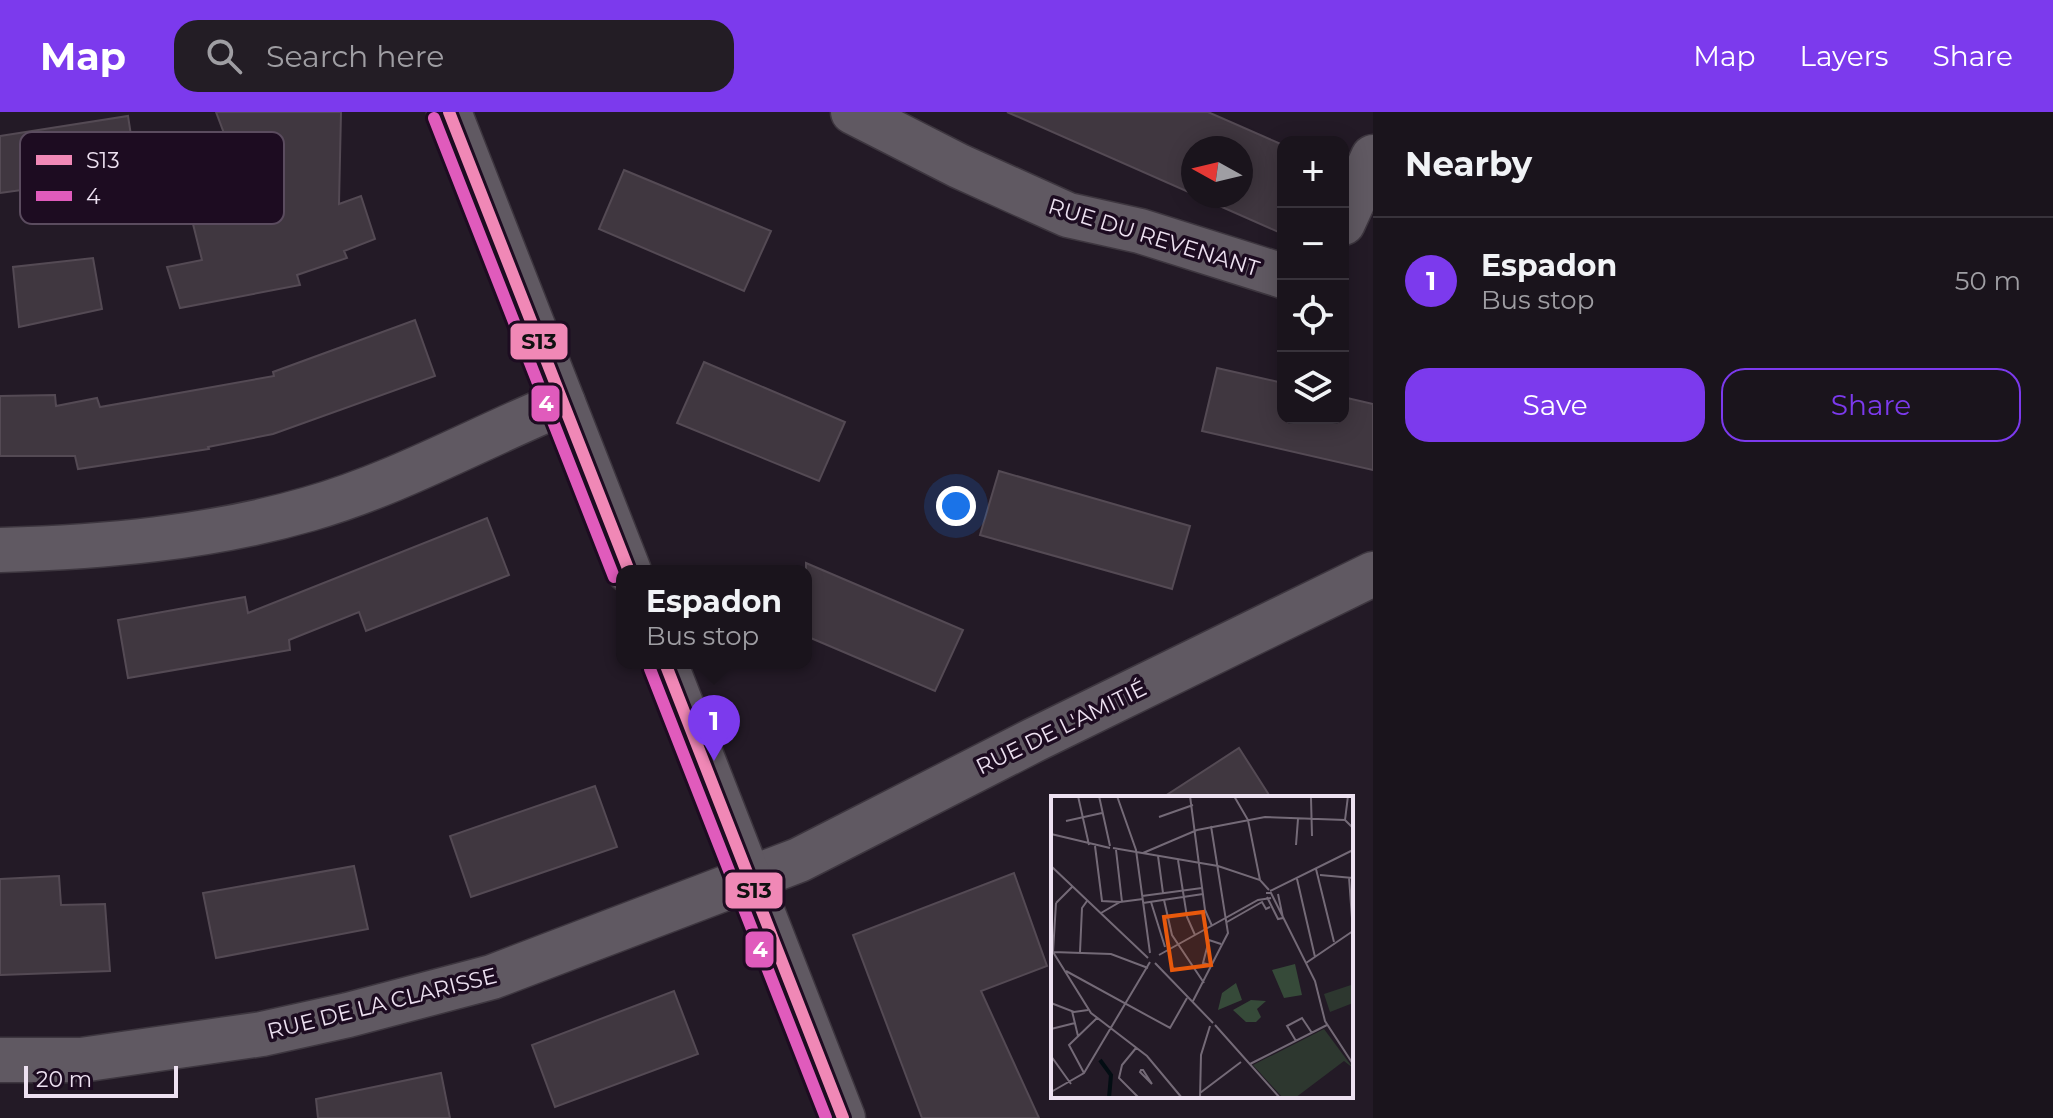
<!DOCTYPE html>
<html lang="en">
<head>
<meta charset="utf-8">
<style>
  :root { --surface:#1a141c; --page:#231d25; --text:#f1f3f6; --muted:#9f9ea3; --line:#38333b; --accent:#7c3aed }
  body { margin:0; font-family:Montserrat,sans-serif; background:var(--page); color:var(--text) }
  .controls { position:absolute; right:24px; top:24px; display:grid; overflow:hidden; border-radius:16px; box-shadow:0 4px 20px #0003 }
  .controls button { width:72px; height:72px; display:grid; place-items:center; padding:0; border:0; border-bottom:2px solid var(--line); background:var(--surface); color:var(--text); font:40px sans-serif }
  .compass { position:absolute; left:1181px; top:24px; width:72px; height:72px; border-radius:50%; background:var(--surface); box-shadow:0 4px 20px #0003; rotate:278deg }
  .scale { position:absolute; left:24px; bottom:20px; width:154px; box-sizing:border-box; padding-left:8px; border:4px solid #ede1f1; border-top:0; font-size:22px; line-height:28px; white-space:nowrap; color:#ede1f1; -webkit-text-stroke:6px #1d0c21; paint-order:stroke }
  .you { position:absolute; left:956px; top:394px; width:28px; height:28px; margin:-20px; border:6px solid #fff; border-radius:50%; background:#1a73e8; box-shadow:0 0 0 12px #1a73e833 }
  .badge { display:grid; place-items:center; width:52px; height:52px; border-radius:50%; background:var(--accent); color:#fff; font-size:26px; font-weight:700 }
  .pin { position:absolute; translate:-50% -66px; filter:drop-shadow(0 2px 4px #0008) }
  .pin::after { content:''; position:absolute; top:42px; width:28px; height:24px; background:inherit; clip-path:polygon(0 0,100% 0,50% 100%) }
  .popup { position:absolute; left:616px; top:453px; width:196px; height:104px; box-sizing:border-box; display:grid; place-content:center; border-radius:16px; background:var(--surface); filter:drop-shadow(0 2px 6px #0005); font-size:26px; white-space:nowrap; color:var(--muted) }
  .popup b { font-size:30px; color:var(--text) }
  .popup::after { content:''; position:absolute; left:50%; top:100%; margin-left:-16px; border:16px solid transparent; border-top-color:var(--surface) }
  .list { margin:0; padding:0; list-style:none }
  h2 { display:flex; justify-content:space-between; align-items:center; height:104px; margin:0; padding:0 32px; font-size:34px }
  h2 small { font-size:26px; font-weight:400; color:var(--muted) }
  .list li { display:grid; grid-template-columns:52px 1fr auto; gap:24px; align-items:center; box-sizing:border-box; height:128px; padding:0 32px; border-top:2px solid var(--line) }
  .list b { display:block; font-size:30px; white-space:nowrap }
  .list p { margin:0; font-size:26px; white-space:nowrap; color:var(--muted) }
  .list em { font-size:26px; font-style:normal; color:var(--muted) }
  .actions { display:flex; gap:16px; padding:24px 32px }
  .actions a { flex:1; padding:18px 0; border:2px solid var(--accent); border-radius:24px; text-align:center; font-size:28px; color:var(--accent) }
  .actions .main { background:var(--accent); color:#fff }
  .icon { flex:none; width:44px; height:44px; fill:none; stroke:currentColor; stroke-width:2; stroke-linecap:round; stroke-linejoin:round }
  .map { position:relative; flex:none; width:1373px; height:1006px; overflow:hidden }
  header { display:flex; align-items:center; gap:48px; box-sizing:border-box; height:112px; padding:0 40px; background:var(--accent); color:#fff }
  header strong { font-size:38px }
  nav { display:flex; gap:44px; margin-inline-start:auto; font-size:28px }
  .search { width:560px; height:72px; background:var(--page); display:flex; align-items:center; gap:20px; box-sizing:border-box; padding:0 28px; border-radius:24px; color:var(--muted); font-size:30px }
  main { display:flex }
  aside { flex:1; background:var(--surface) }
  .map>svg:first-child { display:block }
  .building { fill:#403740; stroke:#544a54; stroke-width:2 }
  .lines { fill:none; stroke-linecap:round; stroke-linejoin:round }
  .minor-casing { stroke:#3d363f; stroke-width:47 }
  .tertiary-casing { stroke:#3d363f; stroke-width:47 }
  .minor { stroke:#605962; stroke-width:44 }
  .tertiary { stroke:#605962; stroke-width:44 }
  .bus-1-casing { stroke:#1d0c21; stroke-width:18 }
  .bus-2-casing { stroke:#1d0c21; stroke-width:18 }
  .bus-1 { stroke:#f088b6; stroke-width:12 }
  .bus-2 { stroke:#e05bbc; stroke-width:12 }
  .labels { text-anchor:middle; stroke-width:7; stroke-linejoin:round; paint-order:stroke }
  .street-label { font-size:22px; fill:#ede1f1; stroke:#1d0c21 }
  .inset-river { fill:none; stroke:#030d13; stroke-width:4 }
  .inset-road { fill:none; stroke:#746a77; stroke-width:2 }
  .view { fill:#e8590c; fill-opacity:0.15; stroke:#e8590c; stroke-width:4 }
  .inset-edge { fill:none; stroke:#ede1f1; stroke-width:4 }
  .key { fill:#1d0c21; stroke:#5b4c5f; stroke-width:2 }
  .key-label { font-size:22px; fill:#ede1f1 }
  .line-badge { stroke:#1d0c21; stroke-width:3 }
  .badge-label { font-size:22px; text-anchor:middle; font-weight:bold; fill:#fff }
  .pale-badge-label { font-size:22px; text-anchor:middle; font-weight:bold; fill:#111 }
</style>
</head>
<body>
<header>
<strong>Map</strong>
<div class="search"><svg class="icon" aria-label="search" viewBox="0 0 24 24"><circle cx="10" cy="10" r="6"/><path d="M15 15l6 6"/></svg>Search here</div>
<nav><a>Map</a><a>Layers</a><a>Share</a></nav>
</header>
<main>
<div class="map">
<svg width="1373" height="1006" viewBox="0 0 1373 1006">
  <rect width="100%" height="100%" fill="#231a26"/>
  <path class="building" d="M216 0H341L339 92 361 84 375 127 344 139 347 146 297 163 300 173 180 196 167 155 202 148 193 112 254 101Z
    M1007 0H1208L1283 33V122L1197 84H1241V36H1193V82Z
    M128 4 137 62 0 81V24Z
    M624 58 771 119 744 179 599 117Z
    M93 146 102 197 19 215 13 155Z
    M415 208 435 264 273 322 208 335 209 337 78 357 75 344H0V284L55 283 56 294 97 286 100 295 274 264 273 260Z
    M704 250 845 310 819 369 677 311Z
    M1217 256 1283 271V306H1343V285L1373 292V358L1202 319Z
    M999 359 1190 414 1172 477 980 423Z
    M487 406 509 463 366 519 359 500 289 528 290 538 128 566 118 508 245 485 248 501Z
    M806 451 963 518 935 579 806 524Z
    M1239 636 1271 686H1162Z
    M595 674 617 735 471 785 450 724Z
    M354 754 368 817 216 846 203 781Z
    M1014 761 1047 854 981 879 1039 1006H922L853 823Z
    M59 764 61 793 105 792 110 859 0 863V767Z
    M674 879 698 942 555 995 532 933Z
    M441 961 450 1006H318L316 987Z"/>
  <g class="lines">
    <defs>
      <path id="minor" d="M853 0 959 54 1068 103 1140 119 1283 164
        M1343 111 1373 45
        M0 438C103 435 209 426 309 397 397 372 478 326 563 291
        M0 948H81L262 922 348 903 492 865 799 748 1034 628 1373 462"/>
      <path id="tertiary" d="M449 0 629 459
        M665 551 843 1006"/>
    </defs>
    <use href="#minor" class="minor-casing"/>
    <use href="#tertiary" class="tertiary-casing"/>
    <use href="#minor" class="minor"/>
    <use href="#tertiary" class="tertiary"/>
    <defs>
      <path id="bus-1" d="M449 0 629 459
        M665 551 843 1006"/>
      <path id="bus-2" d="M434 6 614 465
        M650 557 826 1006"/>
    </defs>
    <use href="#bus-1" class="bus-1-casing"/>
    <use href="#bus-2" class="bus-2-casing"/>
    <use href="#bus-1" class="bus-1"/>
    <use href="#bus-2" class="bus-2"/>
  </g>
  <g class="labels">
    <g class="street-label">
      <text transform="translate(1154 125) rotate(17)" y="8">RUE DU REVENANT</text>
      <text transform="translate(1061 615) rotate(-26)" y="8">RUE DE L'AMITIÉ</text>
      <text transform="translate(382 891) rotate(-14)" y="8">RUE DE LA CLARISSE</text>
    </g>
  </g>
  <g transform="translate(1051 684)">
    <rect width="302" height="302" fill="#231a26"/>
    <path d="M300 189 302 207 279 216 273 198ZM273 233 302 272 293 265 244 302H232L202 269Z" fill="#2d372f"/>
    <path d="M244 168 251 199 233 202 221 174ZM185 187 191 204 167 214 171 197ZM200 204 215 205 206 213 210 221 205 226H195L182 214Z" fill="#364a39"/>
    <path class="inset-river" d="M49 264 60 279 58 302"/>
    <path class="inset-road" d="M27 0 38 49M48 0 59 50M66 0 85 54 99 157M139 0 154 114 161 130M183 0 197 24 209 84M260 2 261 40M108 21 142 9M294 24 297 0M15 25 51 17M0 38 59 52M245 49 247 23M44 50 51 105 69 106M62 52 167 70 209 84 218 94M65 54 71 106M92 57 146 34 214 21 294 24 302 32M107 60 112 97M127 64 136 121 144 139M0 70 97 162M265 73 283 146M269 79 302 82M298 81 302 136M246 83 264 161M219 95 302 54M215 97H220L264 185 274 225 302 268M227 98 232 122M91 100 151 92M216 101 227 123 232 122M113 104 121 139 153 187M100 106 114 151M5 107 22 90M92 107 152 98M50 117 69 106 92 103M176 126 211 106 215 113 219 111M2 156 40 217 96 260 131 302M2 156 60 158 97 172M2 156 5 107M29 156 31 112 36 105M108 159 207 104 220 102M104 167 162 227M255 167 302 135M159 169 152 167 158 144 170 148M15 175 119 232 136 202M142 205 177 137 160 30M0 207 23 216 37 214M21 215 27 240M164 229 229 302M0 233 24 227M245 245 236 230 251 222 261 237M85 252 71 269 68 282 88 302M0 260 20 288M199 268 276 229M90 274H92L101 288 89 276ZM33 277 18 249 46 222M0 296 33 277 99 166M149 297 190 266M149 302 150 259 159 230"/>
    <path class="view" d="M152 116 160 169 121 174 113 121Z"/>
    <rect width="302" height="302" class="inset-edge"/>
  </g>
  <rect x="20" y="20" width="264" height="92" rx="12" class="key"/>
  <rect x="36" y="43" width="36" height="10" fill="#f088b6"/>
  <rect x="36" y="79" width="36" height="10" fill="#e05bbc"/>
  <g class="key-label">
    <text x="86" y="56">S13</text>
    <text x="86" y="92">4</text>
  </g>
  <g class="line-badge">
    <rect x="509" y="210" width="60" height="39" rx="8" fill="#f088b6"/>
    <rect x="530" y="272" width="31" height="39" rx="8" fill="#e05bbc"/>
    <rect x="724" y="759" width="60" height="39" rx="8" fill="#f088b6"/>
    <rect x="744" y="818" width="31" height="39" rx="8" fill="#e05bbc"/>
  </g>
  <g class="badge-label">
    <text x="546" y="299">4</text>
    <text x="760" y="845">4</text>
  </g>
  <g class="pale-badge-label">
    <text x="539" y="237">S13</text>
    <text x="754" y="786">S13</text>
  </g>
</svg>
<div class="controls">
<button>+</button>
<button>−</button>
<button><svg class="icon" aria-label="locate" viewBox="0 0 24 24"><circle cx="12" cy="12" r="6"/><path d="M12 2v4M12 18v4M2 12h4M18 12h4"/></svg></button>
<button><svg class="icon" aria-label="layers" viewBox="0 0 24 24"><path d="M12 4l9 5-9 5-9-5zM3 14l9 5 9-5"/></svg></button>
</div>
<svg class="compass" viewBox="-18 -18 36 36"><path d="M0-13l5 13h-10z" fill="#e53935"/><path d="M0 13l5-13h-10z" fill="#9f9ea3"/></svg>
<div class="scale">20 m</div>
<div class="you"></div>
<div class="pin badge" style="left:714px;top:649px">1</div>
<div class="popup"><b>Espadon</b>Bus stop</div>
</div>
<aside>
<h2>Nearby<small></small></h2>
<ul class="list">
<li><span class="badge">1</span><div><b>Espadon</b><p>Bus stop</p></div><em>50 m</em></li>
</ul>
<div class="actions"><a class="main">Save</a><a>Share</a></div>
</aside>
</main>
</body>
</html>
